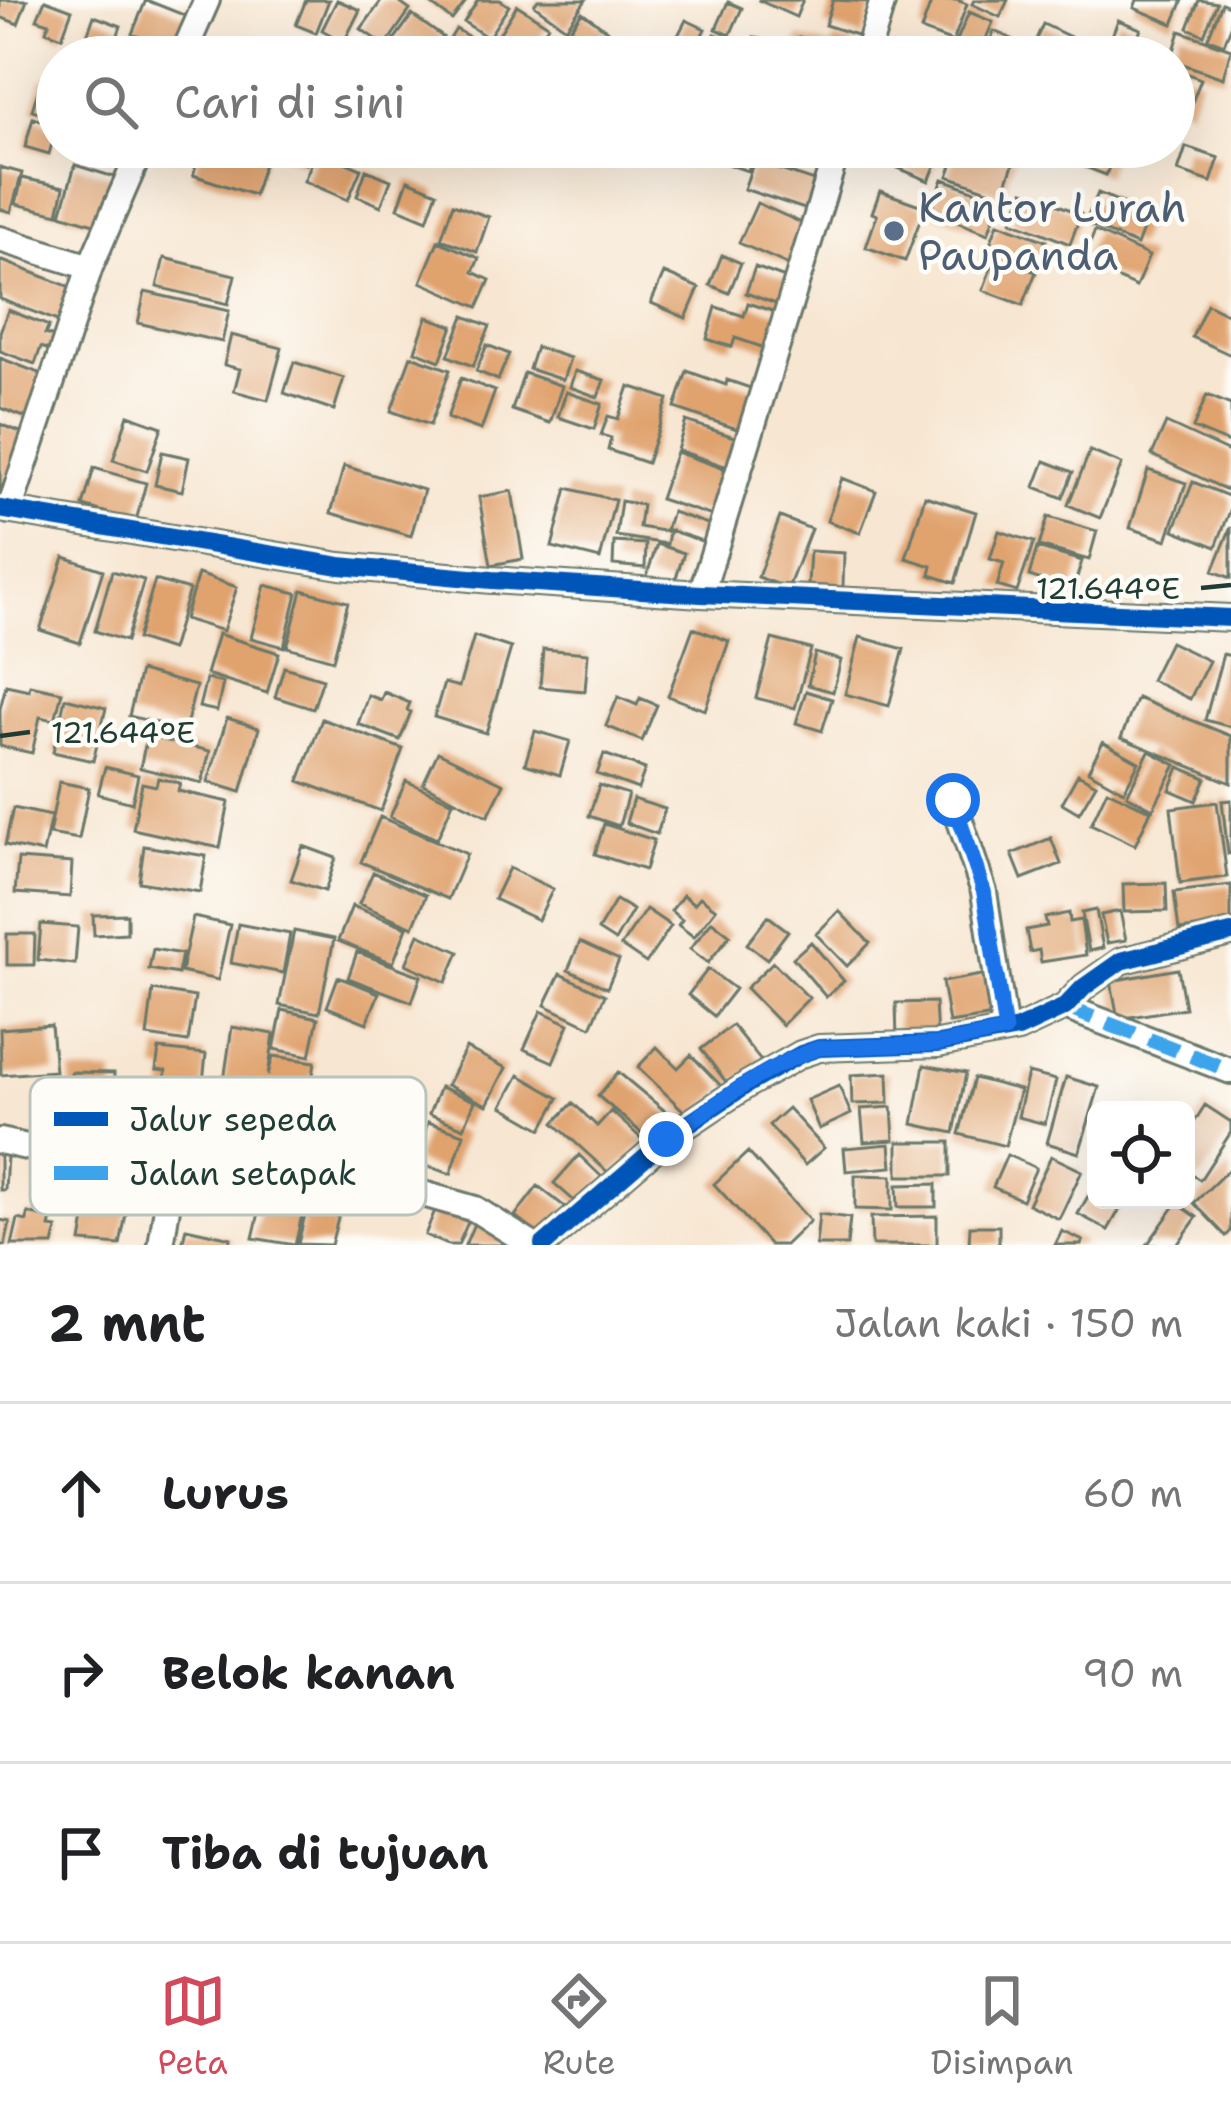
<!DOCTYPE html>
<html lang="id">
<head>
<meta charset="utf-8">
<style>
  :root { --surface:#fff; --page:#f6f6f6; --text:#202124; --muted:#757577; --line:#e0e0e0; --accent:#d1495b }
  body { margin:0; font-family:"Shantell Sans",sans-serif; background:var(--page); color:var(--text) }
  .controls { position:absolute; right:36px; bottom:36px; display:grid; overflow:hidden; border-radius:18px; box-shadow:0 12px 48px #0002 }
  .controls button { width:108px; height:108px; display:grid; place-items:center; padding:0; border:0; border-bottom:3px solid var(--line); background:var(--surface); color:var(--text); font:60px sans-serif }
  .stop { position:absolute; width:36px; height:36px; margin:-27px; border:9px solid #1a73e8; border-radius:50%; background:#fff }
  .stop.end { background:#1a73e8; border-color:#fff; box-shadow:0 3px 12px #0008 }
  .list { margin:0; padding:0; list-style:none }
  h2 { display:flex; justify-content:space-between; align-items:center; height:156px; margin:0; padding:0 48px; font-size:51px }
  h2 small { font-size:39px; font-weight:400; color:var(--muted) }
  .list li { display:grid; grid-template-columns:78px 1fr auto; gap:36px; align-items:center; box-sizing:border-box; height:180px; padding:0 48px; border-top:3px solid var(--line) }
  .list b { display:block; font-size:45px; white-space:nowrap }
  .list em { font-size:39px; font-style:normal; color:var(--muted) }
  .icon { flex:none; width:66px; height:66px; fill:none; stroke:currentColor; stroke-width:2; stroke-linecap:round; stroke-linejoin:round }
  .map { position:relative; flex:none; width:1231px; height:1245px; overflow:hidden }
  .search { position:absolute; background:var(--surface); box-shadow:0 12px 48px #0002; left:36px; right:36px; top:36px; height:132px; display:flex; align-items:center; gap:30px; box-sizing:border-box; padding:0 42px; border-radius:66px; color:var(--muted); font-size:45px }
  .sheet { height:696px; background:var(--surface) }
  nav { display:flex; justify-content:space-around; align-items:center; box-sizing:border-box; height:168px; border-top:3px solid var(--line); background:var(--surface); font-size:33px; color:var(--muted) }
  nav a { display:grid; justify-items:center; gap:6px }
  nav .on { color:var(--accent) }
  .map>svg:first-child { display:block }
  .building { fill:#e0a36e }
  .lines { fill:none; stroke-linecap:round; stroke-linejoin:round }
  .minor-casing { stroke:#6b786b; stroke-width:30 }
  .minor { stroke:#fff; stroke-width:24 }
  .quiet { stroke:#3da4eb; stroke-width:15; stroke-dasharray:30 15; stroke-linecap:butt }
  .cycleway-casing { stroke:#fdfcf7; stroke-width:26 }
  .cycleway { stroke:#0057b8; stroke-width:18 }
  .route { stroke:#1a73e8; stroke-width:15 }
  .ticks { fill:none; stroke:#1f3d34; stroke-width:4.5 }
  .service-dot { fill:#5c6f8a; stroke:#fdfcf7; stroke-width:4.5 }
  .labels { text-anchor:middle; stroke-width:9; stroke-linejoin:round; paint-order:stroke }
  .service-label { font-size:42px; fill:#4e5e75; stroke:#fdfcf7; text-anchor:start }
  .key { fill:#fdfcf7; stroke:#bac3bc; stroke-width:3 }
  .key-label { font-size:33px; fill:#1f3d34 }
  .ticks-label { font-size:30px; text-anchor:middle; fill:#1f3d34; stroke:#fdfcf7; stroke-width:9; stroke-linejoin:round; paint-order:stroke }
</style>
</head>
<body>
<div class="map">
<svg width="1231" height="1245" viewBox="0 0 1231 1245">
  <rect width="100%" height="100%" fill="#fdfcf7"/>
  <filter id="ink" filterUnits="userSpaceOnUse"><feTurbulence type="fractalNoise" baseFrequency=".00833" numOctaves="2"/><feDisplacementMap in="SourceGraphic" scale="24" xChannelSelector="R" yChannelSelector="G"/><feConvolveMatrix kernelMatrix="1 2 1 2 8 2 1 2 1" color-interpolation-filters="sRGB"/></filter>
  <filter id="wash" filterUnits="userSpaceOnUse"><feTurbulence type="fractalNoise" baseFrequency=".004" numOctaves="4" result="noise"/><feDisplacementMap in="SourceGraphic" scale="48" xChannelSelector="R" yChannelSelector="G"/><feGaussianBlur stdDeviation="2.7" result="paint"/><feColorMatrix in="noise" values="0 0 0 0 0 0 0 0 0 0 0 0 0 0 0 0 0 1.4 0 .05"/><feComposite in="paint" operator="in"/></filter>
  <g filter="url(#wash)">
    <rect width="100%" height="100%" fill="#f7e6d1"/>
    <g id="blocks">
      <path class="building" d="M0 0H27L18 24 0 17Z
        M45 0 72 10 62 37 46 31 49 23 37 19Z
        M146 0 194 19 179 54 132 34Z
        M306 0H329L316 33 296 25Z
        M337 0 360 10 344 42 322 30Z
        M382 0H396L410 10 385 46 361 29Z
        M425 0H467L452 20Z
        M478 0H500L509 6 488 38 464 22Z
        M538 0H586L566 28 534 5Z
        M758 0H803L796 17Z
        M833 0 873 2 863 37 825 25Z
        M932 0H957L967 4 953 42 921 30Z
        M974 0H1008L1000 17 972 4Z
        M1137 0H1183L1173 24 1134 8Z
        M1199 0 1217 3 1204 35 1188 28Z
        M728 2 742 8 730 35 716 29Z
        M1222 3 1231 7V26L1224 44 1208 38Z
        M517 5 548 25 528 57H514L493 44Z
        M582 12 608 31 590 56 564 37Z
        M969 12 993 22 978 57 953 50Z
        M412 15 443 37 429 57H409L391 44Z
        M94 16 121 26 110 57 83 47Z
        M686 20 705 29 691 57H682L670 51Z
        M1118 20 1141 29 1130 57H1104Z
        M1043 24 1085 44 1078 57H1028Z
        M456 29 479 43 471 57H439Z
        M994 31 1021 43 1015 57H984Z
        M1180 31 1231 49 1223 78 1174 61 1172 57Z
        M715 34 748 45 744 57H707Z
        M754 37 787 48 784 57H747Z
        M799 37 832 47 834 39 867 50 865 57H792Z
        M130 39 171 57H122Z
        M1174 68 1201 79 1189 110 1174 104Z
        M42 78 57 83V118L32 110Z
        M33 118 57 126 49 154 25 147Z
        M62 147H90L87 156Z
        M202 147H269L254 195 193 175Z
        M275 147H313L306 164 273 151Z
        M328 147H364L360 160Z
        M559 147H586L579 159Z
        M719 147H755L748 171 715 160Z
        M800 147H836L828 173 795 162Z
        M893 147H936L942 149 929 181 886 163Z
        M959 147H982L1015 159 1002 195 948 176Z
        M1078 147H1117L1106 175 1072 162Z
        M1186 147 1219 158 1211 182 1178 171Z
        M317 150 361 169 348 200 304 181Z
        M754 161 826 185 817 213 744 189Z
        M75 165 121 179 107 228 61 214Z
        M0 167 22 173 11 212 0 209Z
        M366 170 391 180 381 206 357 196Z
        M22 178 64 187 58 214 16 204Z
        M943 179 1000 200 988 234 931 212Z
        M408 180 437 192 427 220 398 208Z
        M880 191 925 207 905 261 866 247 877 215 872 213Z
        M1024 191 1081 214 1070 244 1012 221Z
        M1098 193 1149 214 1137 245 1085 223Z
        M757 203 806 225 789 265 739 243Z
        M453 204 489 217 477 252 441 239Z
        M998 223 1046 241 1035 270 1009 262 1036 272 1023 305 983 290 996 255 987 252Z
        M1095 231 1149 256 1136 287 1082 262Z
        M438 241 479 258 473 272 490 280 478 307 421 282Z
        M722 255 741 263 729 293 710 285Z
        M164 258 235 275 228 304 157 287Z
        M0 260 81 291 68 325 0 299Z
        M755 267 796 282 787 308 746 293Z
        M664 273 699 288 686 318 651 303Z
        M145 292 229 311 222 342 138 323Z
        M748 303 785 315 774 351 735 338 732 347 707 339 716 307 744 316Z
        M1207 304 1231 316V355L1192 337Z
        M8 310 49 326 45 334 63 340 58 353 41 347 35 364 0 351V332Z
        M464 316 490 326 473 366 448 356Z
        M427 317 453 326 440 361 415 351Z
        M231 335 282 348 268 400 234 391 240 369 224 365Z
        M487 345 509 354 498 380 476 371Z
        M536 347 570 358 563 380 529 369Z
        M411 356 450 370 430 425 391 411Z
        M0 358 52 378 35 421 0 408Z
        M294 362 344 378 334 410 284 393Z
        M575 371 604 380 598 397 570 387Z
        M687 371 726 385 727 380 762 392 749 433 675 408Z
        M524 373 562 386 550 423 512 410Z
        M461 378 495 391 481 430 447 418Z
        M629 386 668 399 647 463 608 450 611 438 601 435 608 416 618 419Z
        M566 392 602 404 594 429 558 417Z
        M1207 395 1231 405V444L1193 428Z
        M128 415 162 427 147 471 113 460Z
        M686 421 746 441 736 470 677 450Z
        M1166 423 1231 453V482L1227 490 1152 455Z
        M0 424 33 437 19 474 9 471 0 493Z
        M1090 451 1122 464 1100 518 1068 505Z
        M162 452 189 458 182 491 155 485Z
        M676 452 737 473 722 519 660 499Z
        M1045 461 1073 472 1063 498 1035 487Z
        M344 466 424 490 411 536 331 513Z
        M94 468 146 483 136 521 83 506Z
        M1148 470 1186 483 1167 540 1130 528Z
        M842 478 876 491 860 533 827 521Z
        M1193 482 1231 497V508L1216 547 1174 530Z
        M567 488 615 500 600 559 552 547Z
        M512 491 523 559 491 565 479 497Z
        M925 496 976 512 955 583 930 575 932 566 906 558Z
        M621 501 642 505 639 527 669 532 667 544 616 536Z
        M672 512 714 526 708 543 666 529Z
        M780 517 811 529 788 588 758 577Z
        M1048 517 1097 531 1089 560 1039 546Z
        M1231 527V578L1213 571Z
        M999 531 1034 542 1017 592 997 586 1004 563 990 559Z
        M614 542 646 544 645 568 613 565Z
        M657 544 684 553 673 587 646 578Z
        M1037 548 1082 561 1073 590 1029 576Z
        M810 551 844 553 843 587 808 585Z
        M64 557 103 570 80 643 40 630Z
        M112 571 144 580 126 641 95 631Z
        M198 574 237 587 223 631 184 619Z
        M155 580 189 590 171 650 137 639Z
        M265 585 297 593 284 647 251 638Z
        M302 590 348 602 333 660 287 647Z
        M693 628 729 641 705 710 668 696Z
        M218 634 279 653 267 693 206 674Z
        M474 636 511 648 486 733 434 717 444 683 459 687Z
        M860 637 904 649 889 706 845 694Z
        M772 639 811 649 795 708 756 698Z
        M1170 642 1209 661 1190 699 1151 680Z
        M543 649 588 653 585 691 540 687Z
        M815 653 841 660 833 692 808 685Z
        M1223 654 1231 656V727L1205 720Z
        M284 667 323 679 313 709 275 697Z
        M140 671 196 686 185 730 129 716Z
        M206 679 223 683 217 711 199 707Z
        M6 685 29 690 30 685 62 692 55 720 40 717 32 753 0 746V709Z
        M806 691 832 699 822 731 796 723Z
        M384 692 410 703 407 710 411 712 400 740 358 724 368 695 381 700Z
        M618 697 637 705 640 698 657 705 642 741 606 726Z
        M65 698 106 708 93 761 53 752Z
        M1137 698 1231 736V783L1121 738Z
        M227 718 259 728 241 792 208 782Z
        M322 719 403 749 381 811 299 781Z
        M535 731 570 741 560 775 525 764Z
        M147 736 210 751 202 783 140 768Z
        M1103 742 1139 762 1124 791 1088 771Z
        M1149 751 1176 765 1153 809 1127 795Z
        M438 752 504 784 488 816 423 784Z
        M604 754 645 769 638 789 597 774Z
        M105 767 138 775 132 803 98 794Z
        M1179 767 1206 778 1196 801 1170 790Z
        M1078 774 1096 784 1079 813 1062 803Z
        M158 778 180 783 178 791 229 802 220 848 133 829 142 783 156 786Z
        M406 781 453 802 437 839 390 817Z
        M59 782 89 788 79 839 49 834Z
        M599 785 628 794 619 826 589 816Z
        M1107 790 1151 811 1135 845 1091 824Z
        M633 799 665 809 657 834 626 823Z
        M1231 800V853L1228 854 1222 801Z
        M1217 802 1227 877 1180 883 1171 808Z
        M13 808 51 816 43 853 5 845Z
        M380 817 467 854 448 899 361 862Z
        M604 824 654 840 645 870 595 854Z
        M1051 838 1061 864 1022 879 1012 854Z
        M144 846 206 856 200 892 139 882Z
        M303 846 336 858 325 891 291 880Z
        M18 859 72 863 70 897 15 893Z
        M509 868 553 889 538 920 494 899Z
        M373 872 426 895 413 927 359 904Z
        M1166 883 1167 911 1124 912 1123 884Z
        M1231 885V924L1179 930 1174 892Z
        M683 895 694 904 700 897 716 909 694 937 678 925 682 920 671 911Z
        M616 900 633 910 615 941 598 930Z
        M352 906 407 927 393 963 338 941Z
        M646 909 671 926 646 963 621 946Z
        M1096 910 1103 948 1089 951 1082 913Z
        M839 911 870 943 847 966 816 934Z
        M1120 911 1126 940 1107 943 1101 915Z
        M1069 913 1070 922 1081 920 1086 955 1041 962 1039 950 1030 952 1026 930 1047 926 1045 918Z
        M127 914V933L94 935 93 915Z
        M768 916 788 931 767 959 747 944Z
        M193 917 230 925 218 980 181 972Z
        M712 921 730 935 708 963 690 949Z
        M41 924 78 927 75 964 38 960Z
        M238 924 290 934 283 973 231 963Z
        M294 931 334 939 319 1013 279 1005Z
        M7 934H35L34 965H7Z
        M419 934 459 952 446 982 406 964Z
        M580 942 619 960 607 988 568 970Z
        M811 942 844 981 826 997 793 958Z
        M153 949 182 954 178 974 149 969Z
        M357 952 421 976 412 1002 348 978Z
        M773 962 809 998 782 1025 746 988Z
        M708 969 735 989 714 1016 688 995Z
        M1178 969 1185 1008 1118 1019 1111 981Z
        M993 973 1000 1015 949 1023 942 982Z
        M560 974 605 995 591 1027 545 1005Z
        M338 977 379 993 367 1023 327 1007Z
        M153 990 195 997 188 1042 147 1036Z
        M935 1002 937 1040 897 1041 896 1003Z
        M282 1010 318 1018 310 1056 274 1049Z
        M541 1011 569 1024 553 1062 524 1049Z
        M51 1025 55 1071 1 1075 0 1029Z
        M732 1025 761 1061 729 1086 701 1049Z
        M232 1027 274 1034 268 1075 273 1056 315 1062 310 1093 266 1086 259 1139 216 1133Z
        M657 1047 678 1068 691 1055 723 1088 692 1119 638 1067Z
        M466 1048 506 1068 487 1105 447 1085Z
        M159 1049 206 1054 200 1110 162 1106 166 1071 156 1070Z
        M924 1065 966 1073 954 1133 913 1124Z
        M71 1072 114 1073V1098L70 1096Z
        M618 1072 677 1121 657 1146 598 1096Z
        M888 1073 889 1103 852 1104 851 1075Z
        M1028 1073 1056 1080 1045 1124 1018 1117Z
        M519 1075 559 1098 542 1129 502 1106Z
        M1066 1077 1099 1087 1079 1153 1047 1143Z
        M974 1078 1020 1090 1005 1146 959 1134Z
        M839 1086 851 1114 819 1129 807 1100Z
        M440 1087 475 1101 464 1128 429 1114Z
        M573 1103 597 1126 611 1111 644 1141 612 1176 554 1123Z
        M1205 1105 1231 1122V1132L1200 1180 1186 1171V1135Z
        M892 1107 894 1140 864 1142 861 1109Z
        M788 1108 824 1148 805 1165 769 1125Z
        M428 1122 464 1134 451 1174 415 1162Z
        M898 1142H950V1176H898Z
        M890 1144 892 1167 846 1171 844 1148Z
        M748 1152 810 1221 785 1245H770L714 1184Z
        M0 1155 7 1156 5 1190H0Z
        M579 1155 604 1179 580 1206 554 1183Z
        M1007 1155 1036 1168 1022 1200 993 1187Z
        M1051 1156 1082 1171 1059 1219 1028 1204Z
        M1231 1167V1231L1226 1236 1194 1203Z
        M855 1175 892 1176V1210L855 1209Z
        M267 1179 308 1189 295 1245 253 1238Z
        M1096 1182V1200H1125L1108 1230 1078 1214Z
        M936 1184V1207H898L897 1185Z
        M538 1186 569 1210 545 1240 515 1216Z
        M88 1202 127 1209 120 1245 81 1242Z
        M1177 1203 1197 1217 1177 1245H1147Z
        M307 1206 339 1214 331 1245 298 1244Z
        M436 1208 468 1222 458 1245H448L425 1235Z
        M28 1213 52 1219 50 1227 57 1228 53 1245H12L18 1219 27 1221Z
        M819 1214 850 1218 847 1245H816Z
        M937 1216V1245H872L871 1217Z
        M476 1219 507 1232 501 1245H465Z
        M0 1220 10 1222 5 1245H0Z
        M970 1226H999V1245H969Z
        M186 1228 231 1238 230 1245H182Z
        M1062 1231 1083 1241 1081 1245H1055Z"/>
    </g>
  </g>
  <g filter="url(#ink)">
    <use href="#blocks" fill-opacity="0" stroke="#6b786b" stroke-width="3"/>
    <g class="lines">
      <defs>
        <path id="minor" d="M182 57 207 0
          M866 57 883 0
          M0 239 90 267
          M0 509 340 566 492 580 701 594 1231 618
          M9 511 90 267 142 147
          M701 594 838 147
          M953 800 984 892 1005 1031
          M1065 1007 1231 1071
          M0 1141 58 1154 175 1157 254 1165 399 1187 475 1209 532 1245
          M161 1245 175 1157
          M543 1245 666 1139 748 1084 801 1054 819 1048 938 1044 1018 1029 1065 1007 1084 987 1121 961 1231 933"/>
      </defs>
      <use href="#minor" class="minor-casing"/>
      <use href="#minor" class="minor"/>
      <path class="quiet" d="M953 800 984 892 1005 1031
        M1065 1007 1231 1071"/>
      <defs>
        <path id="cycleway" d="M0 509 340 566 492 580 701 594 1231 618
          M543 1245 666 1139 748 1084 801 1054 819 1048 938 1044 1018 1029 1065 1007 1084 987 1121 961 1231 933"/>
      </defs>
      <use href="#cycleway" class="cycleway-casing"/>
      <use href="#cycleway" class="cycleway"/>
    </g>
  </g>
  <g class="lines" filter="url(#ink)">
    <path class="route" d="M666 1139C714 1107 763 1066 819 1048L938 1044 1005 1031 984 892 953 800"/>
  </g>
  <path class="ticks" d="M1201 588 1231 585M0 736 30 732"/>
  <circle class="service-dot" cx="894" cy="231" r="12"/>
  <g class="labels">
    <g class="service-label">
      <text x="918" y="222">Kantor Lurah<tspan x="918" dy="48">Paupanda</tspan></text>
    </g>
  </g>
  <rect x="30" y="1077" width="396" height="138" rx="18" class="key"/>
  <rect x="54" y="1112" width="54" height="14" fill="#0057b8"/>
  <rect x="54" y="1166" width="54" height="14" fill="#3da4eb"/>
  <g class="key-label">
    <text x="129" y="1131">Jalur sepeda</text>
    <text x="129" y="1185">Jalan setapak</text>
  </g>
  <g class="ticks-label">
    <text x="1108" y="599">121.644°E</text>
    <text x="123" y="743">121.644°E</text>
  </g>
</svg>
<div class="controls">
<button><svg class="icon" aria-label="locate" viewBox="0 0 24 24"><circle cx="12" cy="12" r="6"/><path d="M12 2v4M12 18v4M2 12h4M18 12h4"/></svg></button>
</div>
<div class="stop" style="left:953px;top:800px"></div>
<div class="stop end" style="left:666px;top:1139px"></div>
<div class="search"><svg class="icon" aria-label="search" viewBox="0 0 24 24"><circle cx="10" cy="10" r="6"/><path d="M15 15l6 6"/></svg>Cari di sini</div>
</div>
<section class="sheet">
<h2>2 mnt<small>Jalan kaki · 150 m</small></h2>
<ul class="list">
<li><svg class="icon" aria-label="ahead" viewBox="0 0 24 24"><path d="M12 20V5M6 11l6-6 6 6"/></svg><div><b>Lurus</b></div><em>60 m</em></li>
<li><svg class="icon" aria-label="right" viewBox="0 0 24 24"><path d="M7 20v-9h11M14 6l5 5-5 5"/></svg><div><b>Belok kanan</b></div><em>90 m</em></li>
<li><svg class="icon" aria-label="arrive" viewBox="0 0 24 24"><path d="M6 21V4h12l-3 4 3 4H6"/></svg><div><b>Tiba di tujuan</b></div></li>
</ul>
</section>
<nav>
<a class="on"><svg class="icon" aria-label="map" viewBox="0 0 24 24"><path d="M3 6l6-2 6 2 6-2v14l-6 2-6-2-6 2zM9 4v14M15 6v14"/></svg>Peta</a>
<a><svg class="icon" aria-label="directions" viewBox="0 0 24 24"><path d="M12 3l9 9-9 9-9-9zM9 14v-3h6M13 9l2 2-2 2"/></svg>Rute</a>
<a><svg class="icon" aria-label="saved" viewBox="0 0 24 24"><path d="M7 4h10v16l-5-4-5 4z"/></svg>Disimpan</a>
</nav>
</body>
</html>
